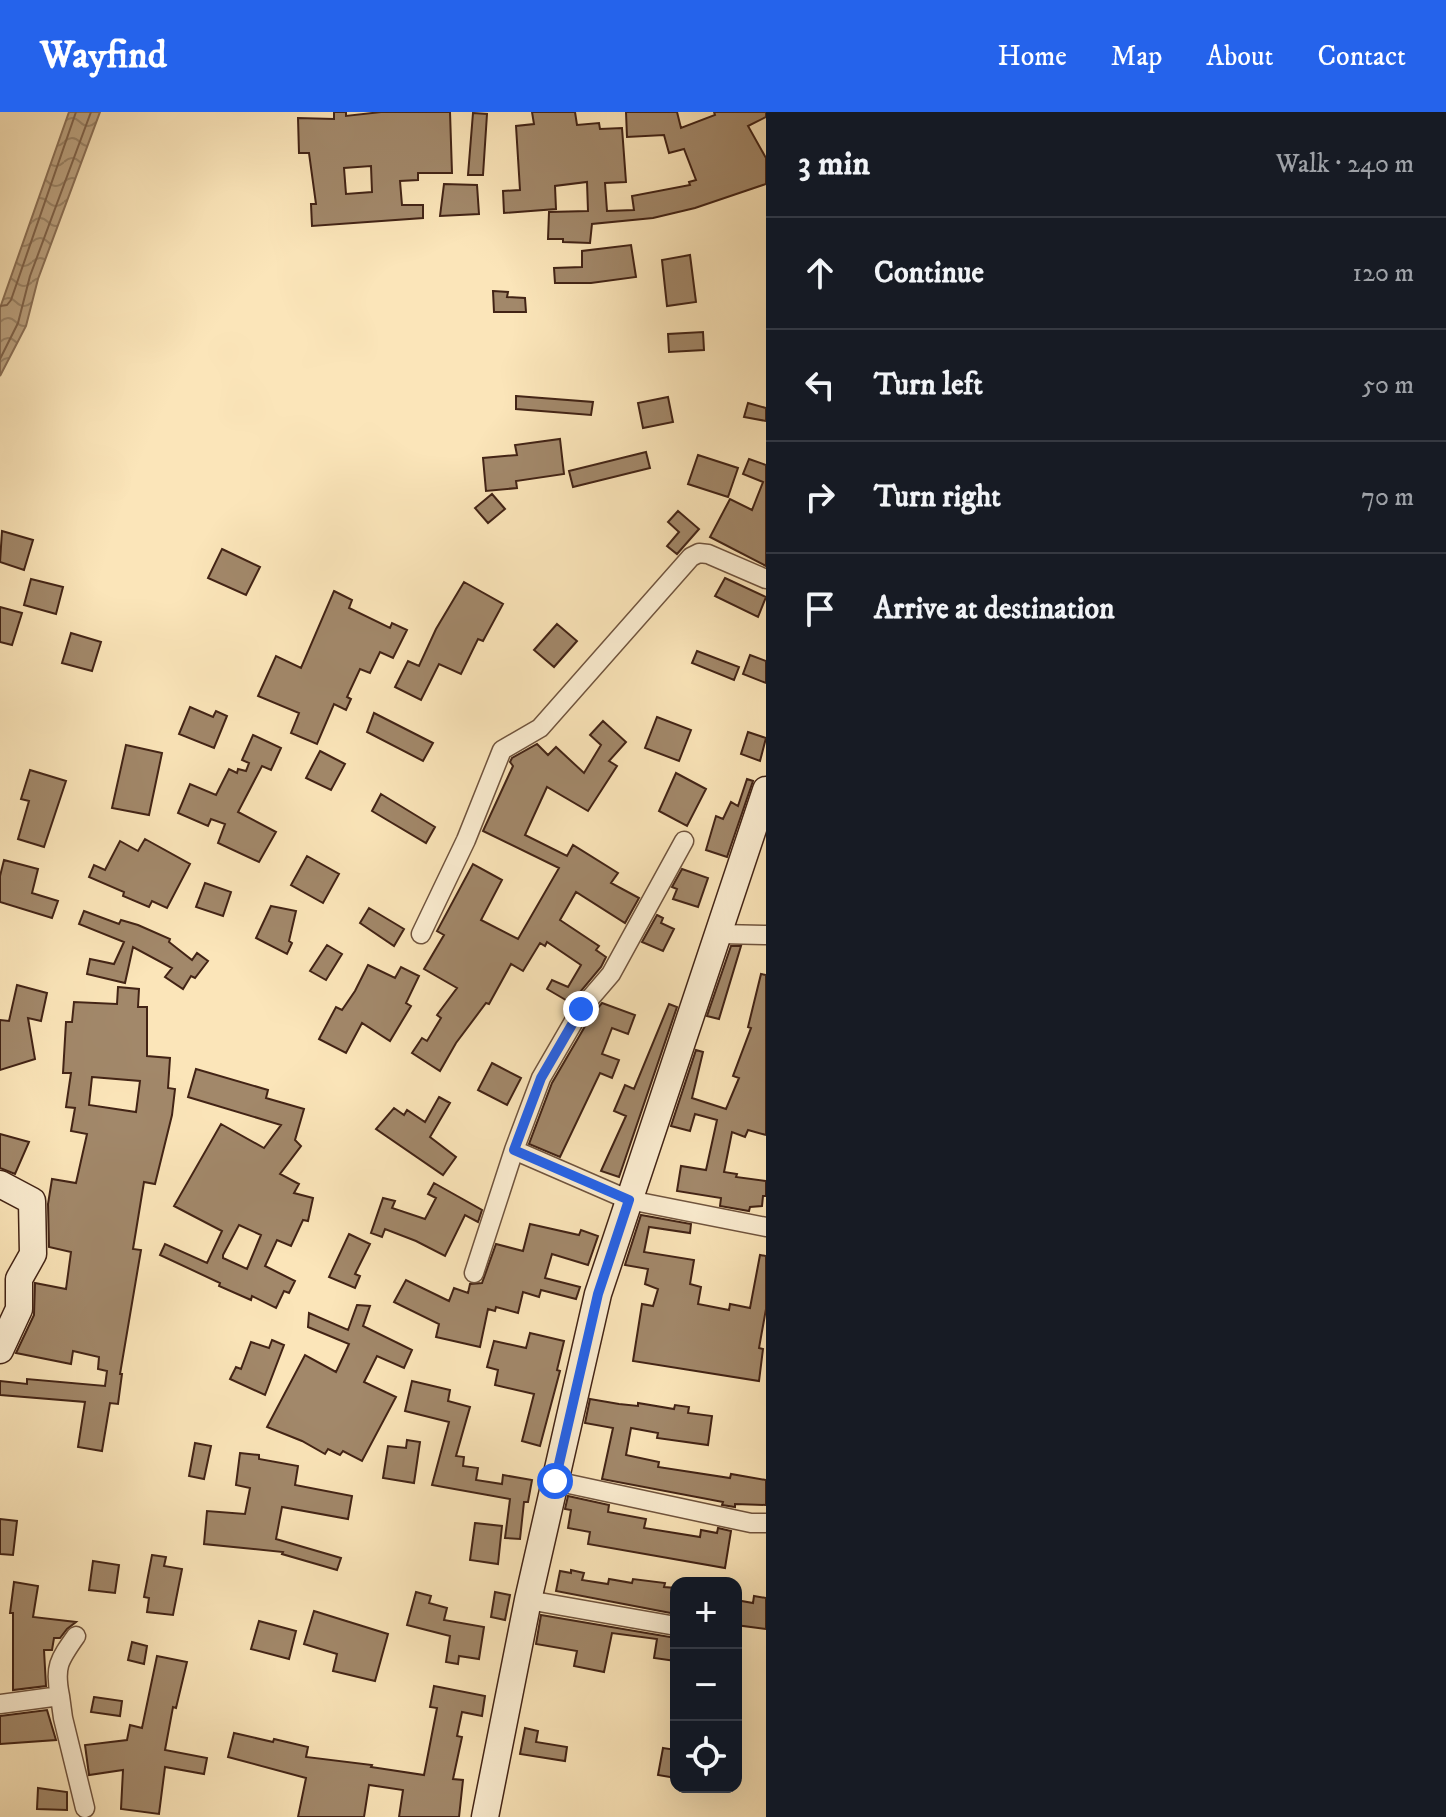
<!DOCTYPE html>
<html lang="en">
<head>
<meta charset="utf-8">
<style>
  :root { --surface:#171b24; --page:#242831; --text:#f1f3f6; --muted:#9ea1a6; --line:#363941; --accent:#2563eb }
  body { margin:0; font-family:"IM FELL DW Pica",serif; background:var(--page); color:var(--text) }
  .controls { position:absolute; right:24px; bottom:24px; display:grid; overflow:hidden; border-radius:16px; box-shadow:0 8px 32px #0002 }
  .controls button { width:72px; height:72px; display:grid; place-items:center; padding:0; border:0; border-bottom:2px solid var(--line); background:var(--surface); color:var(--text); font:40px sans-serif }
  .stop { position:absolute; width:24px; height:24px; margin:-18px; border:6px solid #2563eb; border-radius:50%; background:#fff }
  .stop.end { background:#2563eb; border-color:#fff; box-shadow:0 2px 8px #0008 }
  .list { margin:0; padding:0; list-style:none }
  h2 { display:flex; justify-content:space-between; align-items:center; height:104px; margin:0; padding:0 32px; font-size:34px }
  h2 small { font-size:26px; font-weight:400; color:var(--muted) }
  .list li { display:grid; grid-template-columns:52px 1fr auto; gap:24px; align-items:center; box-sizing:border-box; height:112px; padding:0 32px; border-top:2px solid var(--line) }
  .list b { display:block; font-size:30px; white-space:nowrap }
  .list em { font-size:26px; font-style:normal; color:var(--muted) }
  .icon { flex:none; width:44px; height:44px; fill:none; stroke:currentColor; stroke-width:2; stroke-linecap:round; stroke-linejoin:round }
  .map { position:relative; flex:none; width:766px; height:1705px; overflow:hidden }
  header { display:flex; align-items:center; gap:48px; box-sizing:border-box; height:112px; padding:0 40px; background:var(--accent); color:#fff }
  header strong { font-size:38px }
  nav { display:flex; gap:44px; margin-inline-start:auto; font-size:28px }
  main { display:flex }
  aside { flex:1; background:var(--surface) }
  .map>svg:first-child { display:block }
  .water { fill:url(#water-waves); stroke:#8b7056; stroke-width:2 }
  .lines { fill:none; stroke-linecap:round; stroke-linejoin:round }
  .shore { stroke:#7f634b; stroke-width:2 }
  .building { fill:#a2886a; stroke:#422315; stroke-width:2; fill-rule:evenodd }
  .street-casing { stroke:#70543e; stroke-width:21 }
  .secondary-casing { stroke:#422315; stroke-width:29 }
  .street { stroke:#fceed2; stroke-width:18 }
  .secondary { stroke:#fceed2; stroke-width:26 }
  .route { stroke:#2563eb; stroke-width:10 }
</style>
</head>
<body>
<header>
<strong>Wayfind</strong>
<nav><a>Home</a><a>Map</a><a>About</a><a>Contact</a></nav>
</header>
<main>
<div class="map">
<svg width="766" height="1705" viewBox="0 0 766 1705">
  <defs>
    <pattern id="water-waves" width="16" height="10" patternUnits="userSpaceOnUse" patternTransform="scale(2)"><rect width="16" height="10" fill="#bca381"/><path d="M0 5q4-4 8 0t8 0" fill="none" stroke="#9a8468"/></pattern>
  </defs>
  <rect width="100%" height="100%" fill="#fbe5b9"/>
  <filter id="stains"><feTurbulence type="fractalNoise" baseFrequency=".0025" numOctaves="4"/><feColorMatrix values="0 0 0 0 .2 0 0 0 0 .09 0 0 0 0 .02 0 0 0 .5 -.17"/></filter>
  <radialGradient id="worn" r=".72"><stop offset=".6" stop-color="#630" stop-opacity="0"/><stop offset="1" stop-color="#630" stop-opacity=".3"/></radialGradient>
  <path class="water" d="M69 0H100L38 167 26 214 0 264V196Z"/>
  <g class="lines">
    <path class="shore" d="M0 194 7 193 11 188 76 0
      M0 247 18 211 30 164 91 0"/>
  </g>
  <path class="building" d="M334 0H346V4L381 0H450L452 61H418V68L400 69 402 93H423V106L312 114 311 92H316L309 41H299L298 6 334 7ZM371 54 372 80 346 82 344 56Z
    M532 0H575L577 13 599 11 600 17 622 16 626 70 605 71 607 99 634 98 632 84 690 73 689 70 696 68 684 37 669 41 664 23 627 25 626 0H677L681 16 715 3 714 0H766V5L748 14 766 46V72L695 96 653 106 592 112 590 131 563 130V127H548L549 100 588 99 587 70 555 74 556 97 504 101 503 79 520 78 516 14 534 12Z
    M473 1 487 2 483 63H468Z
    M444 72 477 73 479 102 440 104Z
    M631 133 636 165 591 171H555L554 156 582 155V139Z
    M690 143 696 190 667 194 662 148Z
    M493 179 508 180 507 185 525 186 526 200H494Z
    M703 220 704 238 669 240 668 222Z
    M516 284 593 290 591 303 516 297Z
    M668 285 673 310 643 316 638 291Z
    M748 291 766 296V309L744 305Z
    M560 327 564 362 516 369 517 376 486 379 483 346 517 343 515 333Z
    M646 340 650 356 573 375 569 359Z
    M698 343 738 356 728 385 688 372Z
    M749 347 766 353V454L710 425 730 387 752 398 763 370 743 362Z
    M492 382 505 397 488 411 475 396Z
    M678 399 699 417 677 442 667 434 679 420 668 410Z
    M2 419 33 428 24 458 0 450Z
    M222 437 260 455 246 483 208 466Z
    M725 466 766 485 758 505 715 484Z
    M31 467 63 475 56 502 24 493Z
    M464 470 503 492 483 529 478 527 461 562 439 552 421 588 395 575 408 549 419 554 436 517Z
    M334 479 352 488 349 496 390 516 392 511 407 518 393 546 380 540 370 561 360 557 347 585 351 587 346 598 334 592 317 632 291 621 299 601 258 584 276 544 301 556Z
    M0 495 22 501 12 533 0 530Z
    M557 512 577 529 554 555 534 538Z
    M71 521 101 530 92 559 62 551Z
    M697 539 739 555 734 568 692 551Z
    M750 543 766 549V571L743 562Z
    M190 595 213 605 216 599 227 604 214 636 179 622Z
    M374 601 433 631 423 649 367 620Z
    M657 605 691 618 679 649 645 636Z
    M603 609 626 630 609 649 617 654 588 699 547 675 525 723 567 744 573 733 618 761 611 771 639 786 625 811 576 780 560 808 599 834 596 838 606 845 601 855 571 891 547 877 552 868 568 875 581 853 547 830 545 834 540 831 523 859 511 852 489 892 486 891 456 931 440 959 412 941 422 926 427 929 441 906 437 903 457 876 424 857 444 823 437 819 473 752 502 768 481 808 518 827 559 756 483 719 513 654 510 650 512 646 537 632 548 643 556 635 584 661 601 633 590 623Z
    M748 620 766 626 760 649 741 642Z
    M253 623 281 636 271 658 262 654 238 700 276 720 259 750 218 731 225 712 211 707 208 714 178 701 190 672 216 683 229 657 237 661 238 657 246 659 249 651 242 648Z
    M126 633 162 641 149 703 112 696Z
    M320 639 345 652 331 678 306 666Z
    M30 658 66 669 44 735 18 727 29 689 21 687Z
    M676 661 706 677 687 714 659 699Z
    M747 667 753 669 727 745 706 738 716 704 723 707 731 690 738 694Z
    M381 682 435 715 426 731 372 699Z
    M145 727 190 752 167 796 152 789 149 795 123 784 124 780 89 765 94 753 105 758 120 729 138 739Z
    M307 744 339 762 323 791 291 773Z
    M4 748 38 757 32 781 58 789 52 806 0 790V764Z
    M682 757 708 766 698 795 673 787 677 777 672 775Z
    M205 771 231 780 223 804 196 795Z
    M271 794 296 799 289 829 292 831 287 842 256 826Z
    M369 796 404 817 394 834 360 811Z
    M84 799 119 812 121 808 138 813 170 827 169 830 192 848 197 841 208 849 195 866 191 864 183 877 165 865 172 856 133 835 125 871 87 862 90 847 114 852 124 830 79 812Z
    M657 803 663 806 661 811 674 817 663 839 642 830Z
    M327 833 342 842 326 868 310 859Z
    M731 834H741L719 907 707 904Z
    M368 853 395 866 401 855 419 864 406 891 411 894 390 929 362 911 346 941 319 927 336 895 342 898 355 879Z
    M761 862 766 863V1023L748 1018 745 1025 732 1020 724 1060 737 1062 736 1065 766 1069V1084H763L762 1094 750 1095 749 1099 720 1094 721 1086 677 1079 681 1054 706 1058 717 1008 695 1002 690 1019 671 1014 696 938 703 940 692 986 726 997 739 966 733 964 751 916 748 915Z
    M17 873 47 881 41 909 28 906 35 947 0 958V908L9 909Z
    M118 875 139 877 138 895H147V944L170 946 168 976 175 977 172 1003 155 1072 144 1070 133 1137 141 1138 120 1262H122L118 1292 110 1291 102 1339 78 1335 85 1290 0 1283V1269L27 1272V1267L105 1274 107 1259 98 1257 99 1245 73 1239 71 1252 16 1241 34 1203 35 1171 66 1177 71 1140 49 1135 48 1092 52 1067 76 1071 87 1022 71 1019 75 996 66 995 71 961H63L66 910H72L74 890 117 892ZM92 965 140 969 136 1000 89 993Z
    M602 891 635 903 628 922 612 916 602 942 619 948 612 966 600 961 560 1045 529 1032 552 971 591 904Z
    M669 892 677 895 619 1065 601 1059 626 1004 614 999 625 973 634 977Z
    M492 951 521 966 507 993 478 978Z
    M196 957 268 978 266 986 304 997 295 1028 301 1034 280 1062 299 1072 294 1081 313 1086 308 1109 303 1108 291 1134 277 1128 265 1154 295 1169 289 1181 284 1179 276 1196 252 1184 251 1188 219 1174 220 1171 160 1143 165 1132 207 1151 222 1119 174 1094 221 1012 264 1036 281 1013 188 985ZM239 1113 261 1123 247 1157 223 1146V1143Z
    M439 985 450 991 430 1025 456 1045 443 1063 376 1017 394 996 404 1003 407 998 425 1010Z
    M0 1022 29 1030 15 1062 0 1056Z
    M434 1071 482 1098 478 1110 465 1103 445 1144 416 1129 385 1117 382 1125 371 1121 383 1086 395 1089 392 1096 425 1107 436 1086 428 1082Z
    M641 1103 691 1112 690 1121 649 1115 644 1140 694 1148 690 1172 701 1175 698 1192 729 1198 730 1192 750 1196 760 1143 766 1144V1197L759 1236 763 1237 759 1269 633 1249 642 1192 653 1194 658 1177 645 1172 648 1157 625 1153Z
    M530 1112 579 1123 581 1118 598 1124 588 1153 552 1142 545 1166 580 1175 576 1187 541 1178 539 1185 523 1180 518 1201 496 1195 495 1199 488 1197 480 1235 436 1225 439 1212 394 1190 406 1168 449 1189 454 1176 468 1181 470 1172 482 1171 496 1132 523 1139Z
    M349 1122 370 1132 355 1162 360 1164 355 1176 329 1165Z
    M357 1193 370 1194 363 1214 412 1238 404 1256 377 1244 364 1270 396 1285 362 1349 343 1339 340 1343 328 1337 325 1342 302 1329 267 1315 305 1243 336 1260 349 1232 308 1215 309 1201 348 1218Z
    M530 1221 564 1229 557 1258 560 1259 540 1334 522 1329 534 1282 495 1273 498 1258 487 1255 494 1229 526 1236Z
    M272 1228 284 1233 265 1283 230 1267 236 1255 241 1257 251 1230 269 1236Z
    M412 1269 450 1278 448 1289 470 1295 456 1344 464 1345 463 1354 478 1356 476 1368 502 1372 503 1363 532 1368 528 1390H524L520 1427 505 1426 510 1387 432 1373 449 1310 405 1299Z
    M590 1287 619 1292 638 1294V1291L674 1297 675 1293 689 1295 688 1301 712 1304 708 1333 657 1326 658 1321 631 1316 626 1343 659 1350 658 1355 730 1366 731 1362 766 1368V1393L735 1392V1395L722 1393 723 1390 602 1367 613 1316 585 1311Z
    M407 1328 420 1330 414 1371 383 1366 388 1334 406 1336Z
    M195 1331 211 1334 204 1367 189 1364Z
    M240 1341 259 1343V1347L298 1354 295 1373 352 1384 348 1407 282 1395 276 1427 341 1446 337 1458 282 1442 283 1440 204 1432 207 1399 245 1402 250 1376 236 1373Z
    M568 1384 609 1393 608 1400 646 1407 644 1416 700 1425 701 1418 717 1421 718 1416 731 1419 725 1456 588 1432 590 1420 568 1416 571 1398 565 1397Z
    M0 1407 17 1409 13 1443 0 1442Z
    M475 1411 502 1414 498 1452 470 1448Z
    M152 1443 166 1445 164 1454 182 1457 173 1503 147 1500 149 1486 144 1485Z
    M93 1449 119 1453 115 1481 89 1478Z
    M571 1458 584 1461 582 1468 608 1472 609 1467 632 1471 633 1467 665 1471 664 1475 676 1476V1502L556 1479 560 1459 571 1461Z
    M14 1470 38 1474 33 1505 76 1510 67 1517 60 1526H54L52 1538H44L46 1574 13 1578V1501H10Z
    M416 1480 431 1484 429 1491 447 1496 444 1508 484 1515 479 1547 459 1544 458 1552 446 1550 450 1524 407 1513Z
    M495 1480 510 1483 505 1508 491 1505Z
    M754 1484 766 1486V1517L736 1513V1488L753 1491Z
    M314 1499 388 1522 375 1569 333 1559 337 1542 304 1532Z
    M541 1503 676 1526V1549L654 1546 657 1527 612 1521 604 1560 574 1554 577 1539 536 1532Z
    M259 1509 296 1519 289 1547 251 1537Z
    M132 1530 147 1534 144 1552 128 1548Z
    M157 1544 187 1550 176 1596 173 1595 165 1638 207 1646 204 1662 165 1655 159 1702 121 1697 123 1658 89 1663 85 1633 127 1628 130 1613 142 1616Z
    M434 1574 485 1584 482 1604 462 1600 457 1624 462 1625 453 1667 463 1668 459 1705H399L403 1678 369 1673 364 1705H298L306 1666 228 1645 234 1621 273 1630 274 1627 308 1635 306 1645 372 1653 371 1655 424 1663 437 1596 430 1595Z
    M94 1585 122 1589 120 1604 91 1600Z
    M47 1598 56 1628 0 1632V1604Z
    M525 1616 538 1619 536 1630 567 1635 565 1649 520 1642Z
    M663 1636 676 1638V1666L658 1663Z
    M38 1676 67 1680V1698L37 1697Z"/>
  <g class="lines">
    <defs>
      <path id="street" d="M421 822 466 728 502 638 540 616 691 445 699 441 708 442 766 467
        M720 822 766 823
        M514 1038 629 1088 766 1115
        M474 1161 514 1038 541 966 581 897 611 862 684 729
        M555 1369 751 1411H766
        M528 1488 676 1514
        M60 1584C54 1555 59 1548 76 1524
        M0 1592 60 1584 63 1606 85 1696"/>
      <path id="secondary" d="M0 1072 32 1089 33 1142 19 1167V1197L0 1238
        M485 1705 528 1488 598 1182 766 678"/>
    </defs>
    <use href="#street" class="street-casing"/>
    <use href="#secondary" class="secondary-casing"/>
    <use href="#street" class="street"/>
    <use href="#secondary" class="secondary"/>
  </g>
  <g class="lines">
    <path class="route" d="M555 1369 598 1182 629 1088 514 1038 541 966 581 897"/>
  </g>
  <rect width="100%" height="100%" filter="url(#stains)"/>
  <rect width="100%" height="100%" fill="url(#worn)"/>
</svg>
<div class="controls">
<button>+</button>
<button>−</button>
<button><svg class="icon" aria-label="locate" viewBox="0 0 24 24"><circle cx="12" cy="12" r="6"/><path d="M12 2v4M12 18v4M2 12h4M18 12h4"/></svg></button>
</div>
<div class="stop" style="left:555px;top:1369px"></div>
<div class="stop end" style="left:581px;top:897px"></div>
</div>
<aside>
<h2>3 min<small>Walk · 240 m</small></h2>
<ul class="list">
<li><svg class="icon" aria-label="ahead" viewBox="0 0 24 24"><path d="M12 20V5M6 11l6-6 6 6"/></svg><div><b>Continue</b></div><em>120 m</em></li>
<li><svg class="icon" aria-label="left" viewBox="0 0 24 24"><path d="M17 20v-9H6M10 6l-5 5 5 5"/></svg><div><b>Turn left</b></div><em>50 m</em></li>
<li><svg class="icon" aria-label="right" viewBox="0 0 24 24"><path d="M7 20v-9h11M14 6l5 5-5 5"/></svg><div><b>Turn right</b></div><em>70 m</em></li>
<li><svg class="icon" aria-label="arrive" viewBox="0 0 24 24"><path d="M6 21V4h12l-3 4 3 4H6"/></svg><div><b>Arrive at destination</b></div></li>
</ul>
</aside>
</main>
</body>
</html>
